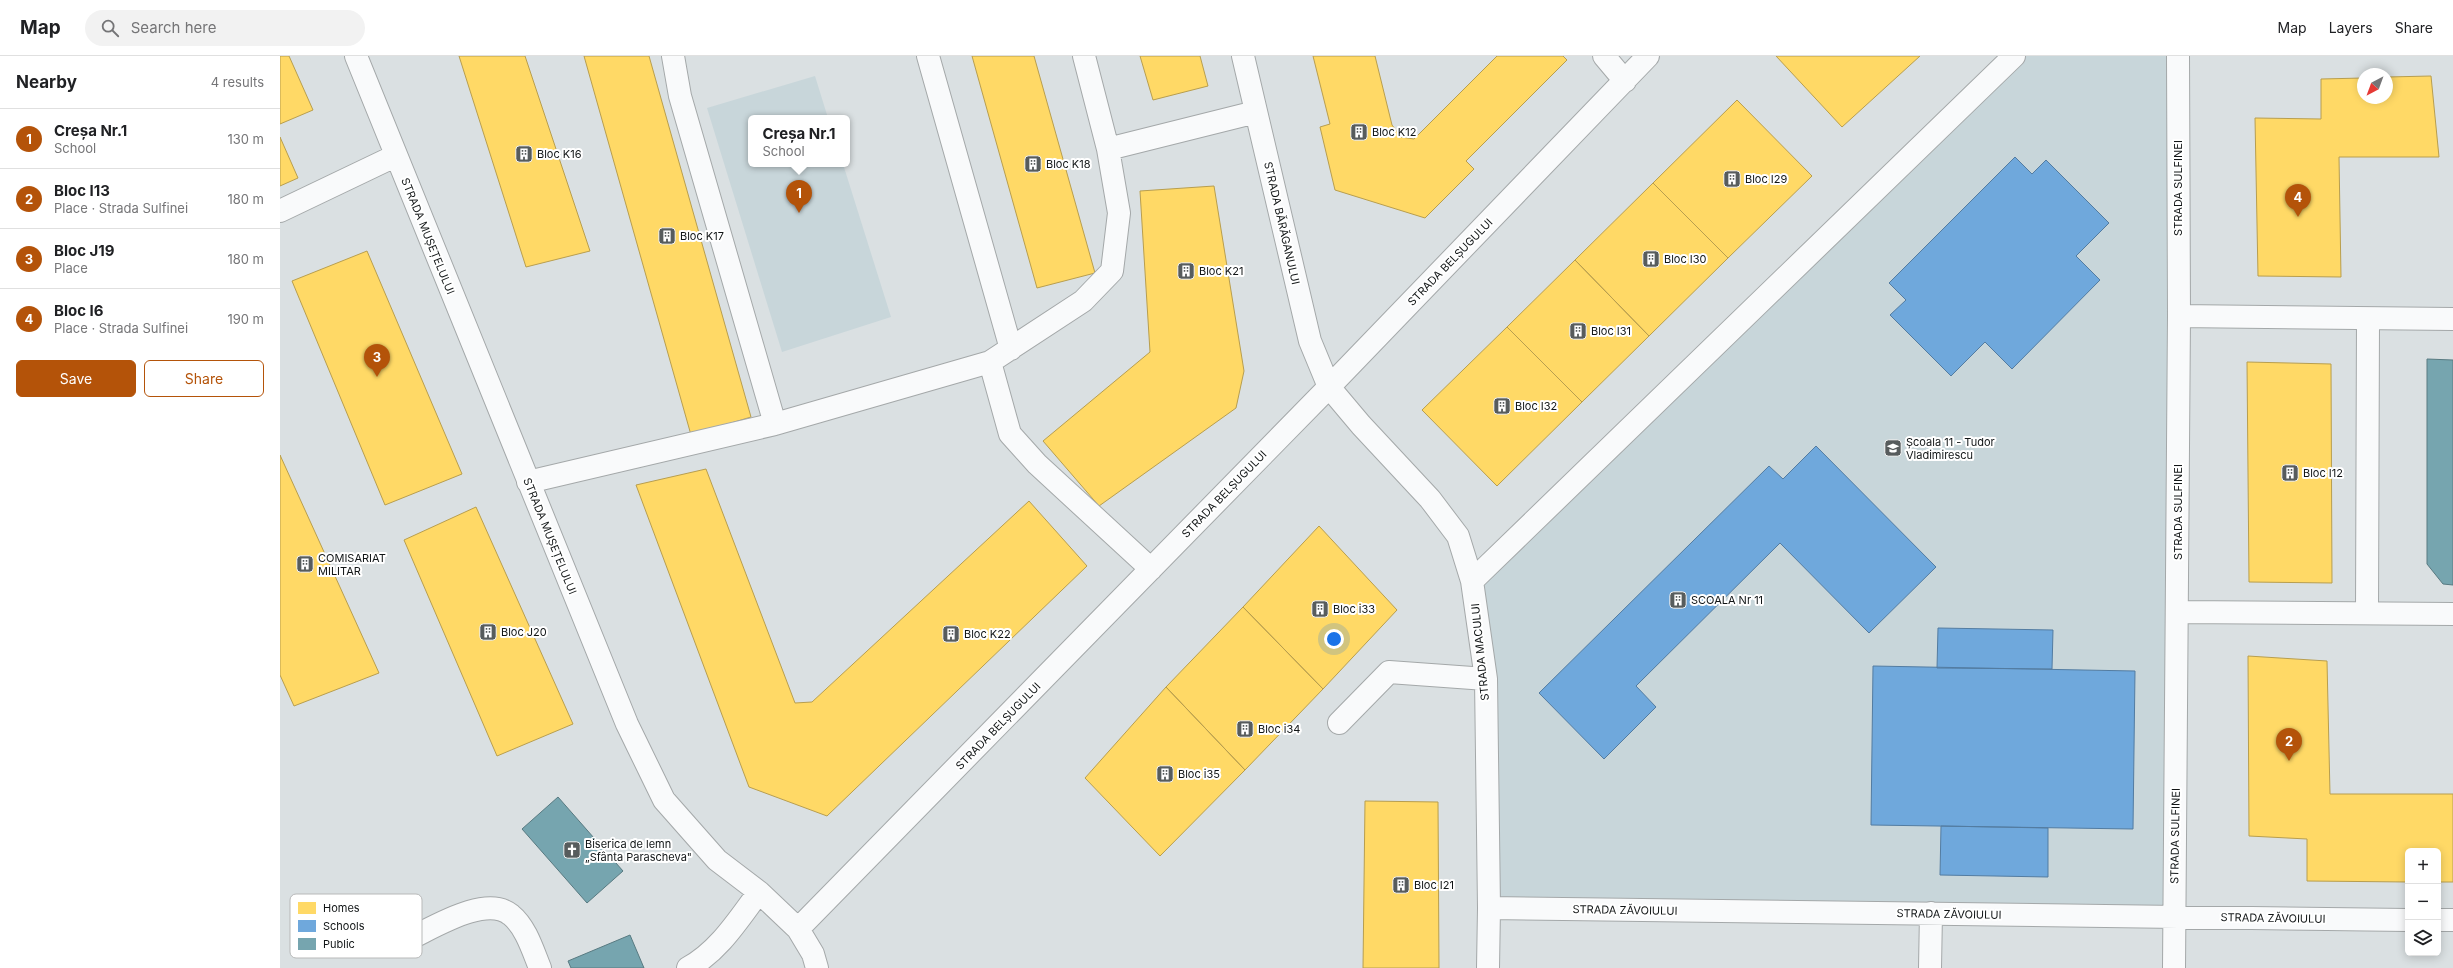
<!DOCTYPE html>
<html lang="en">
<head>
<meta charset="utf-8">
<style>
  :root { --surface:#fff; --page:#f2f2f2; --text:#202124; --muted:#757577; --line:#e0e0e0; --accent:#b45309 }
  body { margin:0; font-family:Inter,sans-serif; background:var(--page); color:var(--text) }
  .controls { position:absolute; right:12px; bottom:12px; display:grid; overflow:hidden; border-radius:6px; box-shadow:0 2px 10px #0003 }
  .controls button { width:36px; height:36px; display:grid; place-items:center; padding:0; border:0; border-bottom:1px solid var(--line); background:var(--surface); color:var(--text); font:20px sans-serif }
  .compass { position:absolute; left:2077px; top:12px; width:36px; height:36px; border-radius:50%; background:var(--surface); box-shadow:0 2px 10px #0003; rotate:221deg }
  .you { position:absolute; left:1054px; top:583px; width:14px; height:14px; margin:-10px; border:3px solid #fff; border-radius:50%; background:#1a73e8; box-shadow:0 0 0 6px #1a73e833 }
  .badge { display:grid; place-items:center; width:26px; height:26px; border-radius:50%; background:var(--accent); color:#fff; font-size:13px; font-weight:700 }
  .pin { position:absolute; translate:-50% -33px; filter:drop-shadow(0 1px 2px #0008) }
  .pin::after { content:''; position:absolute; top:21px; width:14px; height:12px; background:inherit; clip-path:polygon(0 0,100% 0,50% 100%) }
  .popup { position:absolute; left:468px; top:59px; width:102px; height:52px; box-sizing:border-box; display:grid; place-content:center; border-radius:6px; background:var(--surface); filter:drop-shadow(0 1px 3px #0005); font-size:13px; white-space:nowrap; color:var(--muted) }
  .popup b { font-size:15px; color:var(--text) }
  .popup::after { content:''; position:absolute; left:50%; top:100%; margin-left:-8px; border:8px solid transparent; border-top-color:var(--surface) }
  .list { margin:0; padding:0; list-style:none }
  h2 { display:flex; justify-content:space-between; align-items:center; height:52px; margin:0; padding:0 16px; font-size:17px }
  h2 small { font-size:13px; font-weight:400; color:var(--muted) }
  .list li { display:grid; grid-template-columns:26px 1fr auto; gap:12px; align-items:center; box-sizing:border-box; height:60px; padding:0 16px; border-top:1px solid var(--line) }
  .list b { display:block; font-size:15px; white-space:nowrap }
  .list p { margin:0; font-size:13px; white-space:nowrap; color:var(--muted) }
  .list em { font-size:13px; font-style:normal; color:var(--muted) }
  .actions { display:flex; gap:8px; padding:12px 16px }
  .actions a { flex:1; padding:9px 0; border:1px solid var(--accent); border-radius:6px; text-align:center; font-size:14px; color:var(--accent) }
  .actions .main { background:var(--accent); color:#fff }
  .icon { flex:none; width:22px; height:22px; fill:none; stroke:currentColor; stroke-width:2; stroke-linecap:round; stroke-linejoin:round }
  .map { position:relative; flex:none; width:2173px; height:912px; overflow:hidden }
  header { display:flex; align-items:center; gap:24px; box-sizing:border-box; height:56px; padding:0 20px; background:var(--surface); border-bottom:1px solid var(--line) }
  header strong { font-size:19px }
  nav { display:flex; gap:22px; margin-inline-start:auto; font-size:14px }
  .search { width:280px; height:36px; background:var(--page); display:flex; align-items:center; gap:10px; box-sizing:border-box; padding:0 14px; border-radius:22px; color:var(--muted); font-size:15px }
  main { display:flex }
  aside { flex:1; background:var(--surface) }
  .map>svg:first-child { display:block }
  .built { fill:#c8d6da }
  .homes { fill:#ffd966; stroke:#b89e4e }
  .schools { fill:#6fa8dc; stroke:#537ca1 }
  .public { fill:#76a5af; stroke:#587a81 }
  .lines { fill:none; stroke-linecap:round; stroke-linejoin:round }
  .minor-casing { stroke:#a4a8a9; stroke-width:24 }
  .minor { stroke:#f9fafb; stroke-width:22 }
  .labels { text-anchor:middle; stroke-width:4; stroke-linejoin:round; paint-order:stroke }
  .poi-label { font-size:11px; fill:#111516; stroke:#fff; text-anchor:start }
  .street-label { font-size:11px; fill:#111516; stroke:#fff }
  .key { fill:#fff; stroke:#b8b9b9; stroke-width:1 }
  .key-label { font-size:11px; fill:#111516 }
</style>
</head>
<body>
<header>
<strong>Map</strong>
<div class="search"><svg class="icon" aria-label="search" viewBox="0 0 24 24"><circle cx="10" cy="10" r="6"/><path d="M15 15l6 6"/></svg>Search here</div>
<nav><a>Map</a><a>Layers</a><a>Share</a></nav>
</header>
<main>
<aside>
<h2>Nearby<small>4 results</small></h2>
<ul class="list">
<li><span class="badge">1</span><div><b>Creșa Nr.1</b><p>School</p></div><em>130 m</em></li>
<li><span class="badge">2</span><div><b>Bloc I13</b><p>Place · Strada Sulfinei</p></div><em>180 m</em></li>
<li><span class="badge">3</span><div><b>Bloc J19</b><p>Place</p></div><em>180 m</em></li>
<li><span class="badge">4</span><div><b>Bloc I6</b><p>Place · Strada Sulfinei</p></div><em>190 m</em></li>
</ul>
<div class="actions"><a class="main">Save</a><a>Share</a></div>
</aside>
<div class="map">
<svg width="2173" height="912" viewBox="0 0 2173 912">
  <rect width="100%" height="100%" fill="#dae0e2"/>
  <path class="built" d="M1734 0H1897L1895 860 1209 852 1192 525Z
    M535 20 548 62H471V108H563L611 261 502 296 427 52Z"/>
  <path class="homes" d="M0 0H9L33 54 0 68Z
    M179 0H245L310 195 246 211Z
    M304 0H369L471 361 411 379Z
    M692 0H754L815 217 757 232Z
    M860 0H920L928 30 873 44Z
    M1033 0H1095L1112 69 1121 81 1134 83 1217 0H1283L1287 4 1186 105 1194 113 1145 162 1055 134 1040 71 1050 68Z
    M1496 0H1640L1562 71Z
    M2151 20 2159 101H2059L2061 221 1978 220 1975 62 2041 63V23L2083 22V42H2107V21Z
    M1457 44 1532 120 1448 202 1373 127Z
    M0 81 18 122 0 130Z
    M1373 127 1448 202 1369 280 1295 204Z
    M934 130 964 315 956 352 819 450 763 385 870 296 860 135Z
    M87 195 182 418 105 449 12 225Z
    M1295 204 1369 280 1302 346 1227 271Z
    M1227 271 1302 346 1217 430 1142 354Z
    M1967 306 2051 308 2052 527 1969 526Z
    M0 399 99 617 14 650 0 619Z
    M426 413 515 647 532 646 749 445 807 510 547 760 469 731 356 429Z
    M196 451 293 668 217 700 124 484Z
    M1039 470 1117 554 1043 633 963 551Z
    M963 551 1043 633 965 714 886 631Z
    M1968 600 2047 605 2050 738H2173V826H2158V795H2128V826L2027 825V783L1969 780Z
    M886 631 965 714 880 800 805 722Z
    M1085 745 1158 746 1159 912H1083Z"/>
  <path class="schools" d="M1735 101 1752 118 1766 104 1829 167 1796 200 1820 224 1732 313 1705 286 1671 320 1610 259 1626 244 1609 227Z
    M1536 390 1656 511 1589 577 1500 487 1356 630 1376 651 1324 703 1259 637 1489 410 1503 423Z
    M1658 572 1773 574 1772 613 1657 612Z
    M1593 610 1855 615 1853 773 1591 769Z
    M1661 770 1768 772V821L1660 819Z"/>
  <path class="public" d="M2147 303 2173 304V529L2163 528 2147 508Z
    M278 741 343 815 307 847 242 773Z
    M350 879 364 912H291L288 905Z"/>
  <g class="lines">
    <defs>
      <path id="minor" d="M76 0 347 668 384 744 437 804 479 836 518 873 533 898 537 912
        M393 0 400 40 495 368
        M648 0 731 293
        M804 0 828 93 976 56
        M963 0 1030 285 1049 331 1081 369 1150 443 1178 480 1192 525 1206 623 1209 852 1208 912
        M1324 0 1345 25
        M0 155 115 100
        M1899 260 2173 263
        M710 306 730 378 757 408 871 513
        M248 426 495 368 710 306 803 245 832 215 839 157 828 93
        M1192 525 1734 0
        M1897 556 2173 558
        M2087 557 2088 263
        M1059 667 1109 616 1206 623
        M1209 852 2128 864
        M2158 864H2173
        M518 873 1049 331 1368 0
        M129 883C153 872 206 838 231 859 246 871 253 895 260 912
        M408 912C439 895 458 864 479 836
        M1650 912 1651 857
        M1894 912 1899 260 1898 0"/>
    </defs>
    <use href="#minor" class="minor-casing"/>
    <use href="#minor" class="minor"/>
  </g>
  <defs>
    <symbol id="building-square" viewBox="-11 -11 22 22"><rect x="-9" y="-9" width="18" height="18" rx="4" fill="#575c5d" stroke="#fff"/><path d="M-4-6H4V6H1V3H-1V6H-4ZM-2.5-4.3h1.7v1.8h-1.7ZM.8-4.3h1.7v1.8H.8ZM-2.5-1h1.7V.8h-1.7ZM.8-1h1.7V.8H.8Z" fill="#fff"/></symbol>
    <symbol id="school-square" viewBox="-11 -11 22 22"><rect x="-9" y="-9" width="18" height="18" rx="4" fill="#575c5d" stroke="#fff"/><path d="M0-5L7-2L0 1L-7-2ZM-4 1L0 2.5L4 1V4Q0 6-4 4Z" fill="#fff"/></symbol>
    <symbol id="church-square" viewBox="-11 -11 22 22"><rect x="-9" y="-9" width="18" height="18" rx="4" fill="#575c5d" stroke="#fff"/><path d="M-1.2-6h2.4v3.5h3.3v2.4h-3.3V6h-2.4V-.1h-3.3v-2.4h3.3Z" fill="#fff"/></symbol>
  </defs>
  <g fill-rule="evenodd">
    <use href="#building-square" x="1069" y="66" width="20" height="20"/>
    <use href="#building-square" x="234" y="88" width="20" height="20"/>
    <use href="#building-square" x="743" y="98" width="20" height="20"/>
    <use href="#building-square" x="1442" y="113" width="20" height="20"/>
    <use href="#building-square" x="377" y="170" width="20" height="20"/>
    <use href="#building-square" x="1361" y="193" width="20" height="20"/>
    <use href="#building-square" x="896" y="205" width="20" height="20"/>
    <use href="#building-square" x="1288" y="265" width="20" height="20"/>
    <use href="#building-square" x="1212" y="340" width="20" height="20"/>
    <use href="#school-square" x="1603" y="382" width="20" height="20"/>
    <use href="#building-square" x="2000" y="407" width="20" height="20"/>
    <use href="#building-square" x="15" y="498" width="20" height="20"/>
    <use href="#building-square" x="1388" y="534" width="20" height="20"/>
    <use href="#building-square" x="1030" y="543" width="20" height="20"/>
    <use href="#building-square" x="198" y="566" width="20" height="20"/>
    <use href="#building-square" x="661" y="568" width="20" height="20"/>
    <use href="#building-square" x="955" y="663" width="20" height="20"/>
    <use href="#building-square" x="875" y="708" width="20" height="20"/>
    <use href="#church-square" x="282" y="784" width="20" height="20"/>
    <use href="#building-square" x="1111" y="819" width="20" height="20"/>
  </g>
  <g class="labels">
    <g class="poi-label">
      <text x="1092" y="80">Bloc K12</text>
      <text x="257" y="102">Bloc K16</text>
      <text x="766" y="112">Bloc K18</text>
      <text x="1465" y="127">Bloc I29</text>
      <text x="400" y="184">Bloc K17</text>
      <text x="1384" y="207">Bloc I30</text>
      <text x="919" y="219">Bloc K21</text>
      <text x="1311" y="279">Bloc I31</text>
      <text x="1235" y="354">Bloc I32</text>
      <text x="1626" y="390">Școala 11 - Tudor<tspan x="1626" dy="13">Vladimirescu</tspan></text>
      <text x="2023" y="421">Bloc I12</text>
      <text x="38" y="506">COMISARIAT<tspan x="38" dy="13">MILITAR</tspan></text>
      <text x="1411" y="548">SCOALA Nr 11</text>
      <text x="1053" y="557">Bloc i33</text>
      <text x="221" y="580">Bloc J20</text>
      <text x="684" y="582">Bloc K22</text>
      <text x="978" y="677">Bloc i34</text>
      <text x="898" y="722">Bloc i35</text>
      <text x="305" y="792">Biserica de lemn<tspan x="305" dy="13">„Sfânta Parascheva"</tspan></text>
      <text x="1134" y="833">Bloc I21</text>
    </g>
    <g class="street-label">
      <text transform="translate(1898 132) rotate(-90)" y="4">STRADA SULFINEI</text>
      <text transform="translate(1002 167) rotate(77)" y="4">STRADA BĂRĂGANULUI</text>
      <text transform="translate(148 180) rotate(68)" y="4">STRADA MUȘEȚELULUI</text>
      <text transform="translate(1170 206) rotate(-46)" y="4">STRADA BELȘUGULUI</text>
      <text transform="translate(944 438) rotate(-46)" y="4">STRADA BELȘUGULUI</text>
      <text transform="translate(1898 456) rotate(-90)" y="4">STRADA SULFINEI</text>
      <text transform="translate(270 480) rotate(68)" y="4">STRADA MUȘEȚELULUI</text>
      <text transform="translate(1200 596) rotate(-96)" y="4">STRADA MACULUI</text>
      <text transform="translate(718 670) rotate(-46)" y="4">STRADA BELȘUGULUI</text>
      <text transform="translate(1895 780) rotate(-89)" y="4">STRADA SULFINEI</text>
      <text transform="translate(1345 854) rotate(1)" y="4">STRADA ZĂVOIULUI</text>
      <text transform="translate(1669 858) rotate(1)" y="4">STRADA ZĂVOIULUI</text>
      <text transform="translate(1993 862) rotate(1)" y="4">STRADA ZĂVOIULUI</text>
    </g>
  </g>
  <rect x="10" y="838" width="132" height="64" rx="6" class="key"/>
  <rect x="18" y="846" width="18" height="12" fill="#ffd966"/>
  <rect x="18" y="864" width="18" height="12" fill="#6fa8dc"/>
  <rect x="18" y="882" width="18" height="12" fill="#76a5af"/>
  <g class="key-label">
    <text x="43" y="856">Homes</text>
    <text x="43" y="874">Schools</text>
    <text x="43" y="892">Public</text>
  </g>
</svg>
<div class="controls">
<button>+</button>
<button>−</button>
<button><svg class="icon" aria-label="layers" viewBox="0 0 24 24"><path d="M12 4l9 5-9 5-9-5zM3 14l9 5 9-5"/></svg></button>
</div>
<svg class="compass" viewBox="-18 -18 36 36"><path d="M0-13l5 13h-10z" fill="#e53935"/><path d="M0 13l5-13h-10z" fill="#757577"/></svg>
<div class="you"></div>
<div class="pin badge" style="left:519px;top:157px">1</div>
<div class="popup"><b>Creșa Nr.1</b>School</div>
<div class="pin badge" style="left:2009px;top:705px">2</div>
<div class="pin badge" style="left:97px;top:321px">3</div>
<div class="pin badge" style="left:2018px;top:161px">4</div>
</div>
</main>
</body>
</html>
